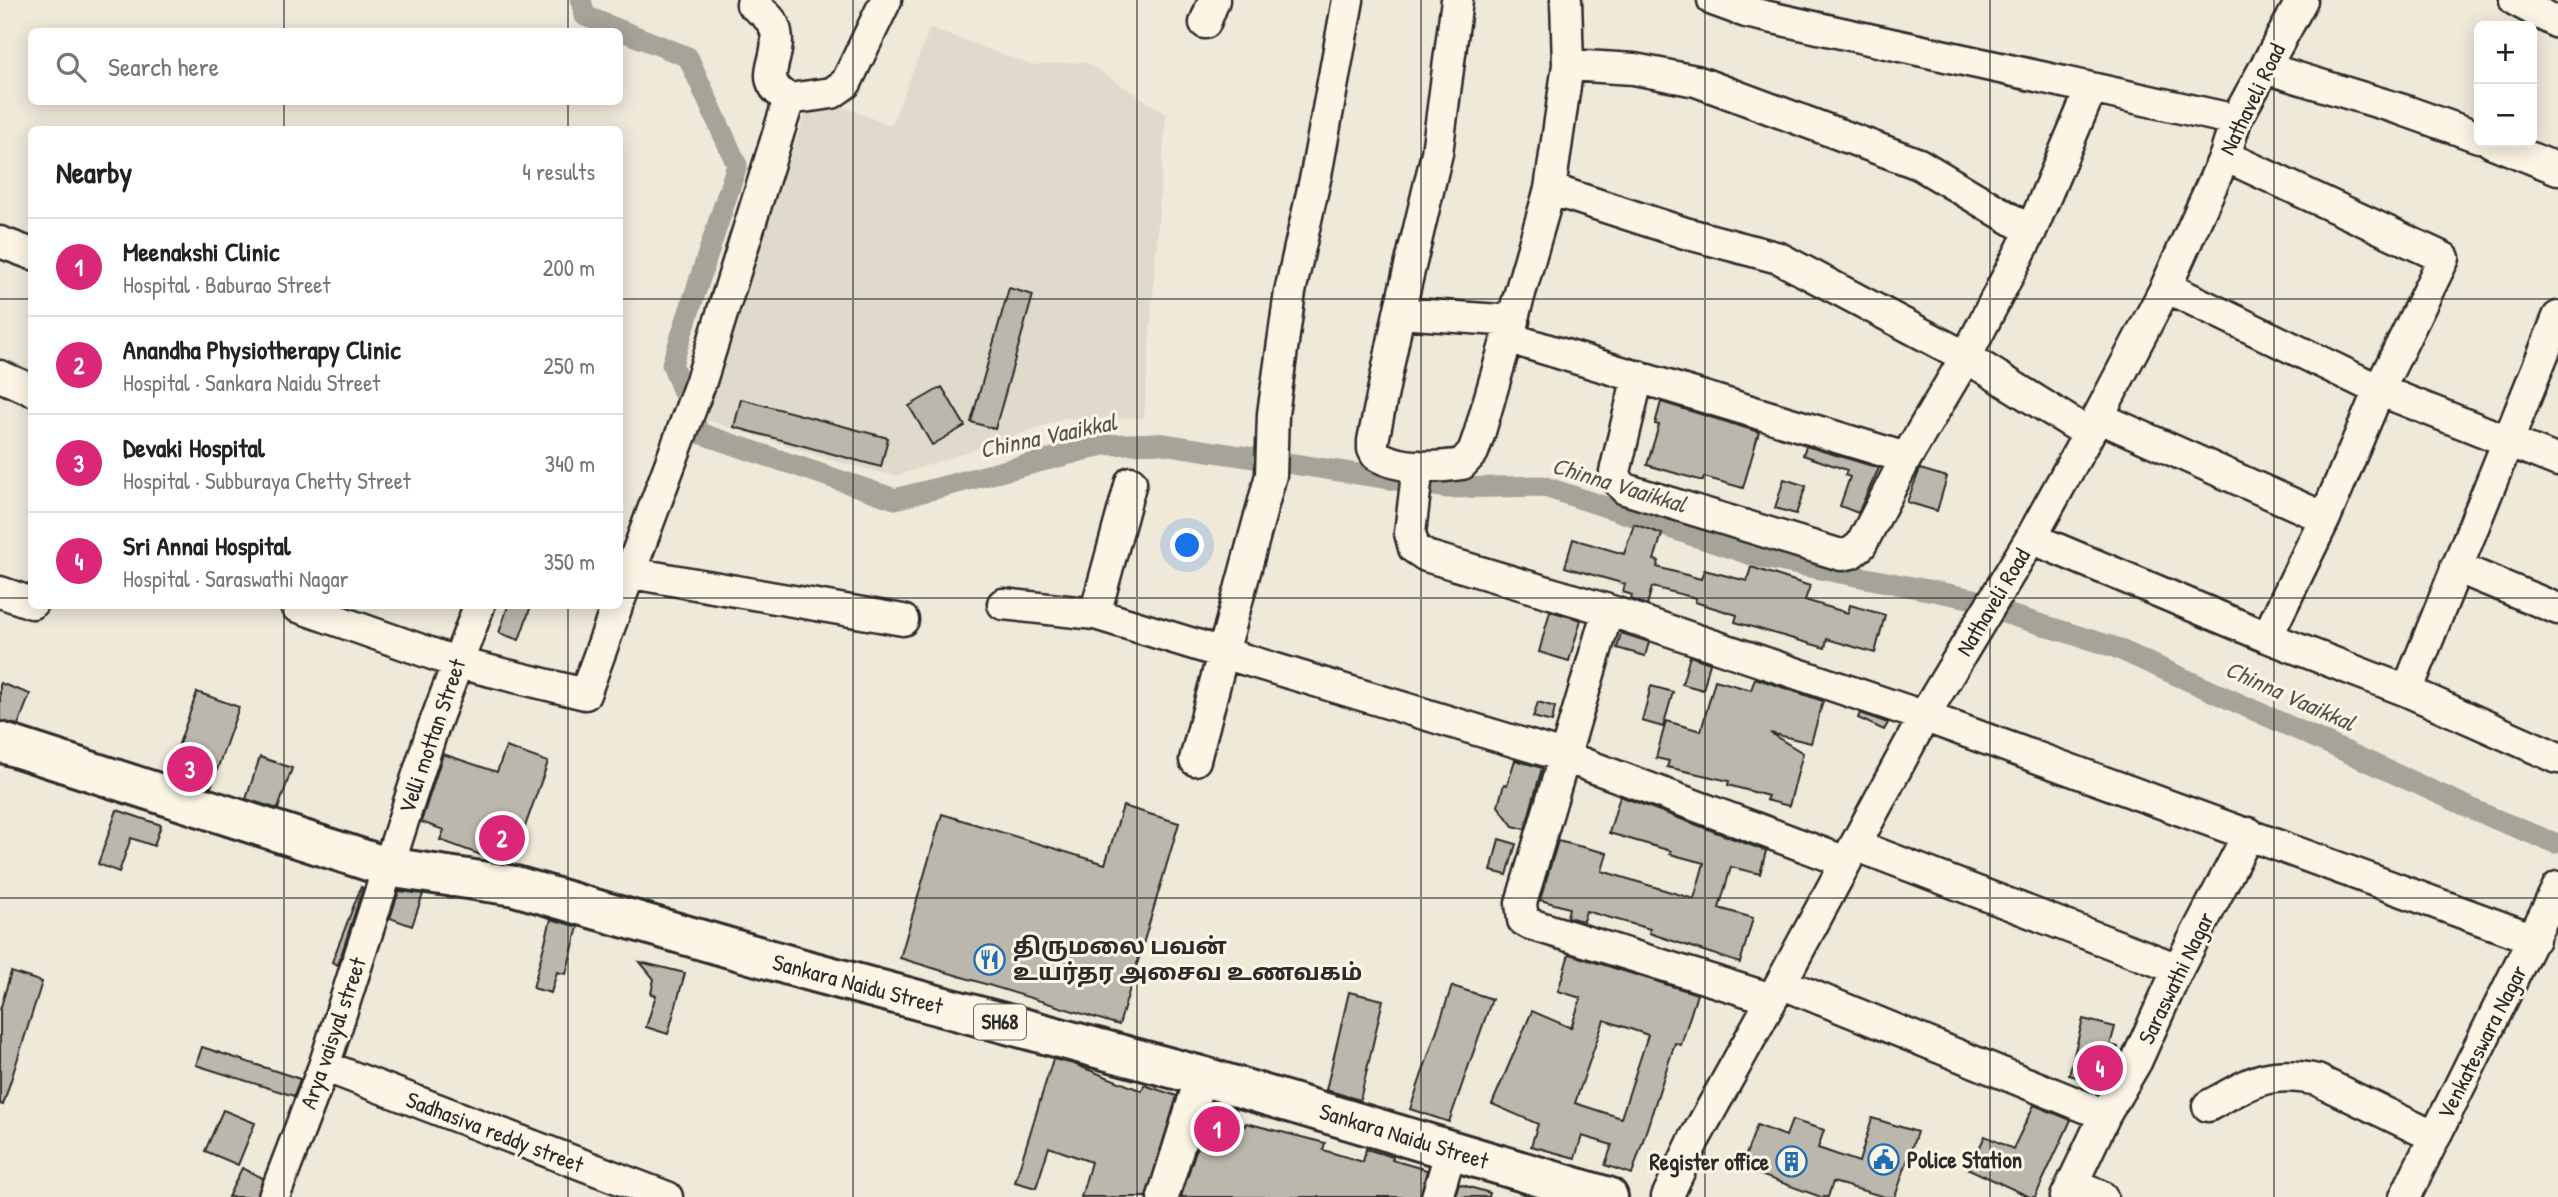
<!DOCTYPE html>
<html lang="en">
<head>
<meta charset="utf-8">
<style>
  :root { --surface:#fff; --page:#f6f6f6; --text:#222; --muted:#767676; --line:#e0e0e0; --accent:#db2777 }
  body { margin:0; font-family:"Patrick Hand","Noto Sans Tamil",sans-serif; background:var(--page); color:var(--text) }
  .controls { position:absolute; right:21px; top:21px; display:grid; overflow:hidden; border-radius:10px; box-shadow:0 4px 18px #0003 }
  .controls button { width:63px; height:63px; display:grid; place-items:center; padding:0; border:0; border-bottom:2px solid var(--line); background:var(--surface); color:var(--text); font:35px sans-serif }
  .you { position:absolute; left:1188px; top:546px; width:24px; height:24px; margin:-18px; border:5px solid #fff; border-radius:50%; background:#1a73e8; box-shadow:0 0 0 10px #1a73e833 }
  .badge { display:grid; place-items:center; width:46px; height:46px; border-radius:50%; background:var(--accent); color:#fff; font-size:23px; font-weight:700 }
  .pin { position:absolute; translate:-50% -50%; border:4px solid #fff; box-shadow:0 2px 7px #0006 }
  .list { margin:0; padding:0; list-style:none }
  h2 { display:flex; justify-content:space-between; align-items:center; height:91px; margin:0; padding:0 28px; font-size:30px }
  h2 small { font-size:23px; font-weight:400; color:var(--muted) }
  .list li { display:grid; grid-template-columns:46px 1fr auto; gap:21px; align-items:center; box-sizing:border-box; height:98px; padding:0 28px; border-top:2px solid var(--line) }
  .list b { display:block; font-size:26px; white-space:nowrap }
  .list p { margin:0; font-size:23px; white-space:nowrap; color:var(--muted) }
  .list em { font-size:23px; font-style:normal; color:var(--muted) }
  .icon { flex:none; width:38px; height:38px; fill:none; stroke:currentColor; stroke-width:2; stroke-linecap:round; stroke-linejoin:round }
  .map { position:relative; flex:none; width:2558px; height:1197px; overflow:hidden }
  .search { position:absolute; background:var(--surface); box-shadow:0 4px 18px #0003; left:28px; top:28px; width:595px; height:77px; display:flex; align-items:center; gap:18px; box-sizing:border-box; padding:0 24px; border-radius:10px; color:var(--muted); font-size:26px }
  .panel { position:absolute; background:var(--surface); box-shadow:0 4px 18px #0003; left:28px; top:126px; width:595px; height:483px; border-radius:10px }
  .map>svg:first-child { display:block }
  .built { fill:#e0dacc }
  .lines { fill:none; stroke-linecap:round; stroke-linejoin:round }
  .canal { stroke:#a6a399; stroke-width:21 }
  .building { fill:#bcb7ac; stroke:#2b2b2b; stroke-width:2; fill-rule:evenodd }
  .minor-casing { stroke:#2b2b2b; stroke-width:35 }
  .major-casing { stroke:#2b2b2b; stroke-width:44 }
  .minor { stroke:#fcf5e5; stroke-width:30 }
  .major { stroke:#fcf5e5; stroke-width:38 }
  .grid { fill:none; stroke:#2b2b2b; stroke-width:2; stroke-opacity:0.55 }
  .labels { text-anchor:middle; stroke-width:6; stroke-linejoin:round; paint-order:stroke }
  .shield { fill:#fcf5e5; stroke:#6a6863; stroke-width:2 }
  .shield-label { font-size:21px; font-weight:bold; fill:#2b2b2b }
  .street-label { font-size:23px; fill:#2b2b2b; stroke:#fcf5e5 }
  .poi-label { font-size:23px; font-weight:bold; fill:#2b2b2b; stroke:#fcf5e5; text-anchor:start }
  .water-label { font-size:24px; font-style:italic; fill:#565552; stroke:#fcf5e5 }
</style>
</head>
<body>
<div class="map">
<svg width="2558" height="1197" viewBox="0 0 2558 1197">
  <rect width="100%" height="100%" fill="#efe9da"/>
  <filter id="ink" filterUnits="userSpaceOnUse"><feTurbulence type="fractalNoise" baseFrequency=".0143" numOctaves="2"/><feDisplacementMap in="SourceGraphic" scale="14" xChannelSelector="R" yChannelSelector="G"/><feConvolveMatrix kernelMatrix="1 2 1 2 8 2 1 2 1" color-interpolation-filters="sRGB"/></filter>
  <g filter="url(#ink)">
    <path class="built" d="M930 28 1032 65 1086 62 1166 114 1144 418H1066L896 476 838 462 700 418 812 94 891 126Z"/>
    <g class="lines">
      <path class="canal" d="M581 0 585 16 688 57 737 165 672 364 699 433 895 499 1104 445 1157 443 1448 488 1542 486 1758 557 1974 599
        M1997 611 2114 647 2495 819 2555 843"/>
    </g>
    <path class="building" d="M1009 288 1033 295 995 429 971 422Z
      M942 387 965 426 932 445 909 406Z
      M741 399 888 438 881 467 734 427Z
      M1661 402 1759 432 1743 488 1704 477 1703 481 1647 465 1659 425 1655 424Z
      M1806 446 1879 468 1858 513 1840 506 1850 477 1845 475 1847 470 1803 455Z
      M1920 469 1947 477 1937 511 1907 502Z
      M1784 479 1806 486 1796 514 1775 508Z
      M1634 524 1662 534 1654 560 1659 561 1657 567 1701 579 1704 570 1747 581 1751 567 1810 586 1805 600 1848 613 1850 605 1885 615 1875 653 1827 639 1825 648 1735 622 1737 615 1695 602 1696 598 1652 587 1647 605 1631 599 1632 595 1623 592 1625 584 1565 567 1573 539 1624 554Z
      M508 606H531L519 640 499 633Z
      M1550 611 1581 620 1569 661 1539 652Z
      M1621 633 1649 642 1645 656 1617 648Z
      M1690 656 1710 663 1703 690 1682 684Z
      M1755 678 1823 701 1811 743 1770 733 1803 753 1789 806 1766 800 1768 796 1728 785 1729 781 1667 767 1669 761 1656 758 1666 721 1701 731 1715 680 1751 690Z
      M0 683 30 694 18 725 0 721Z
      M1651 686 1673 692 1663 727 1642 721Z
      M197 692 239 707 211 787 169 773Z
      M1538 702 1555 707 1552 722 1533 717Z
      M1860 713 1888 723 1884 730 1858 718Z
      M506 747 548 762 512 863 500 862 440 840 444 830 421 822 443 754 497 772Z
      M260 757 292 768 278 809 246 799Z
      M1515 760 1542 768 1525 829 1513 826 1498 806 1504 784 1507 785Z
      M1620 796 1766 851 1760 874 1731 867 1719 908 1753 918 1740 963 1649 933 1650 929 1586 911 1583 921 1567 917 1569 908 1540 900 1558 841 1607 853 1602 871 1694 899 1704 863 1670 854 1671 851 1609 833Z
      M1123 806 1179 823 1119 1025 900 958 942 814 1105 864Z
      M117 810 161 825 154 846 131 838 119 872 98 864Z
      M1499 839 1516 844 1507 875 1491 871Z
      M361 887 363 888 338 965 332 962Z
      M399 891 423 894 412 926 390 918Z
      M551 919 578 927 566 974 557 972 551 993 533 988Z
      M1569 954 1697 994 1681 1045 1675 1043 1632 1174 1605 1165 1612 1145 1582 1136 1575 1158 1531 1146 1538 1124 1492 1104 1532 1011 1571 1028 1581 998 1558 991ZM1604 1020 1648 1035 1621 1118 1575 1103Z
      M640 962 685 973 668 1034 646 1027 656 995 651 994 654 979Z
      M11 972 42 982 3 1105 0 1104V1010Z
      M1452 986 1492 999 1449 1122 1410 1109Z
      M1349 992 1383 1000 1360 1100 1326 1090Z
      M2083 1019 2115 1027 2110 1045 2118 1047 2113 1066 2103 1084 2069 1075Z
      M202 1047 300 1079 294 1096 196 1065Z
      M1053 1059 1074 1064 1142 1091 1144 1085 1177 1096 1146 1197H1081L1091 1162 1049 1147 1036 1188 1015 1182Z
      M2034 1105 2071 1120 2035 1197H2030L1969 1169 1985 1136 2013 1149Z
      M223 1110 255 1123 238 1165 205 1151Z
      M1207 1115 1245 1126 1246 1123 1325 1143 1323 1150 1363 1162 1366 1149 1393 1157 1392 1160 1427 1170 1420 1197H1181Z
      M1872 1118 1917 1132 1895 1197H1885L1833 1182 1828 1197H1821L1741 1168 1757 1125 1786 1136 1792 1120 1824 1130 1818 1148 1859 1162Z
      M242 1168 263 1178 257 1197H228Z
      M1459 1184 1490 1193 1489 1197H1455Z"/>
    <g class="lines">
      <defs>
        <path id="minor" d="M753 0 752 4C761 11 774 19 776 32 782 62 754 79 789 99
          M1457 0 1437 153 1399 313 1373 441V449L1376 455C1400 469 1435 468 1462 464L1473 452 1479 435 1550 189 1568 65 1566 0
          M1713 0 1746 12 2236 120
          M2515 0 2558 23
          M1205 23 1214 0
          M1568 65 1634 69 1696 81 1919 164 2031 231
          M2265 68 2403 110 2479 137
          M2491 142 2558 169
          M2225 156 2444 258 2379 390 2325 518 2267 637
          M1550 189 1685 233 1779 258 1966 357 2088 433
          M0 242 32 254
          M2166 287 2379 390 2558 461
          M1399 313 1514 321
          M1509 338 1906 458
          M0 376 32 390
          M1638 376 1615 472 1618 481 1625 489 1841 555 1851 553 1861 545 1906 458 1966 357 2031 231 2091 89
          M2098 417 2325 518
          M1418 466 1410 533 1414 548 1426 556 1608 610 1926 717 2534 939
          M2031 538 2267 637 2407 691 2558 758
          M2456 567 2558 609
          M620 571 903 620
          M0 592 32 603
          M620 599 701 381 789 99 832 93 846 83 886 0
          M1003 604 1095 614 1223 653 1271 475 1273 414 1290 292 1316 175 1348 0
          M296 606 458 663 585 694 617 606
          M1608 610 1521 903 1523 920 1530 924 1772 999
          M1095 614 1131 482
          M2407 691 2558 317
          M1195 760 1223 653 1563 756 1846 862
          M1855 845 2178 969
          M1781 983 2105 1115
          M324 1066 667 1197
          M2208 1106C2251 1083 2266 1069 2317 1080L2435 1137
          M2074 1183 2102 1197
          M274 1197 324 1066 432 731 479 606
          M1163 1197 1201 1076
          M1437 1197 1451 1150
          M1667 1197 1694 1140 1781 983 1931 704 2031 538 2098 417 2166 287 2225 156 2236 120 2302 0
          M2066 1197 2105 1115 2136 1062 2178 969 2249 833
          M2405 1197 2558 887"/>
        <path id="major" d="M0 742 387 867 515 886 799 968 1201 1076 1608 1197"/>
      </defs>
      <use href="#minor" class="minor-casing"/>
      <use href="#major" class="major-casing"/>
      <use href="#minor" class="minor"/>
      <use href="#major" class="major"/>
    </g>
  </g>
  <path class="grid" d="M284 0V32M568 0V32M853 0V1197M1137 0V1197M1421 0V1197M1705 0V1197M1990 0V1197M2274 0V1197M284 102V130M568 102V130M0 299H32M620 299H2558M0 598H32M620 598H2558M284 606V1197M568 606V1197M0 898H2558"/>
  <defs>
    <symbol id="restaurant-ring" viewBox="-11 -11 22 22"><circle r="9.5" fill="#fcf5e5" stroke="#1f6fb2" stroke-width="1.5"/><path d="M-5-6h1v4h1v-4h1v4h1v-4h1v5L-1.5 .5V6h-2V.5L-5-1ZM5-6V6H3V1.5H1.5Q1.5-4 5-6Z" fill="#1f6fb2"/></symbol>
    <symbol id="civic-ring" viewBox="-11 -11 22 22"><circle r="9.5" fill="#fcf5e5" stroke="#1f6fb2" stroke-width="1.5"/><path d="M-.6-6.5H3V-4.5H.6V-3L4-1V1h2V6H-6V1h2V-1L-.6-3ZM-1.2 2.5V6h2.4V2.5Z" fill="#1f6fb2"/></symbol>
    <symbol id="building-ring" viewBox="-11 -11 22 22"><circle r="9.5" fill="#fcf5e5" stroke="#1f6fb2" stroke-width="1.5"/><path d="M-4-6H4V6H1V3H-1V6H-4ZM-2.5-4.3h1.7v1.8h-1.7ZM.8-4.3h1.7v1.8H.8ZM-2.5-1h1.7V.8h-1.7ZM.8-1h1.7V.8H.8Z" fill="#1f6fb2"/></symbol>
  </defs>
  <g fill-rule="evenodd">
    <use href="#restaurant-ring" x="972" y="942" width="35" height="35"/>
    <use href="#civic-ring" x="1866" y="1142" width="35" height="35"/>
    <use href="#building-ring" x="1774" y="1144" width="35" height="35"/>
  </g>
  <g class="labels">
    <rect class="shield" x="974" y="1004.5" width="52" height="35" rx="5"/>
    <g class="shield-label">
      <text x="1000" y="1029">SH68</text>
    </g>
    <g class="street-label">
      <text transform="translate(2252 99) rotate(-64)" y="8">Nathaveli Road</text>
      <text transform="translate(1993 602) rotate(-59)" y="8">Nathaveli Road</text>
      <text transform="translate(432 736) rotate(-71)" y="8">Velli mottan Street</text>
      <text transform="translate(2176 978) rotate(-64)" y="8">Saraswathi Nagar</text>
      <text transform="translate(858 984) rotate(15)" y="8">Sankara Naidu Street</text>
      <text transform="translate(333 1033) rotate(-71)" y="8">Arya vaisyal street</text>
      <text transform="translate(2482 1042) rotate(-63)" y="8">Venkateswara Nagar</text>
      <text transform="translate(495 1132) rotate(21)" y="8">Sadhasiva reddy street</text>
      <text transform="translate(1404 1136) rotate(17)" y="8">Sankara Naidu Street</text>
    </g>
    <g class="poi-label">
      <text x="1013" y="954">திருமலை பவன்<tspan x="1013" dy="26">உயர்தர அசைவ உணவகம்</tspan></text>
      <text x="1907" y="1168">Police Station</text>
      <text x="1769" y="1170" text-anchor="end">Register office</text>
    </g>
    <g class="water-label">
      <text transform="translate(1048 436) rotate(-12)" y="8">Chinna Vaaikkal</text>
      <text transform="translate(1619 485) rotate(17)" y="8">Chinna Vaaikkal</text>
      <text transform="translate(2290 696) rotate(24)" y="8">Chinna Vaaikkal</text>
    </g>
  </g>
</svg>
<div class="controls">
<button>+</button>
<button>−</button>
</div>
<div class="you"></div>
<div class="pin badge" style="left:1217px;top:1129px">1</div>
<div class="pin badge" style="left:502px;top:838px">2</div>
<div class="pin badge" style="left:190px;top:769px">3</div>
<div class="pin badge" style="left:2100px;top:1068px">4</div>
<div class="search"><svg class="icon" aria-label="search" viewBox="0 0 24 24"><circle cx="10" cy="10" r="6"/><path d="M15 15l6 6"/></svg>Search here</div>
<section class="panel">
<h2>Nearby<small>4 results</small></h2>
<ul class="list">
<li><span class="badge">1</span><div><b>Meenakshi Clinic</b><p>Hospital · Baburao Street</p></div><em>200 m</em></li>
<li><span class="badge">2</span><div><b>Anandha Physiotherapy Clinic</b><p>Hospital · Sankara Naidu Street</p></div><em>250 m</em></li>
<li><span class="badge">3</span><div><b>Devaki Hospital</b><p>Hospital · Subburaya Chetty Street</p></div><em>340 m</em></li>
<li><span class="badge">4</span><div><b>Sri Annai Hospital</b><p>Hospital · Saraswathi Nagar</p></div><em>350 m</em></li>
</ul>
</section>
</div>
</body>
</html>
